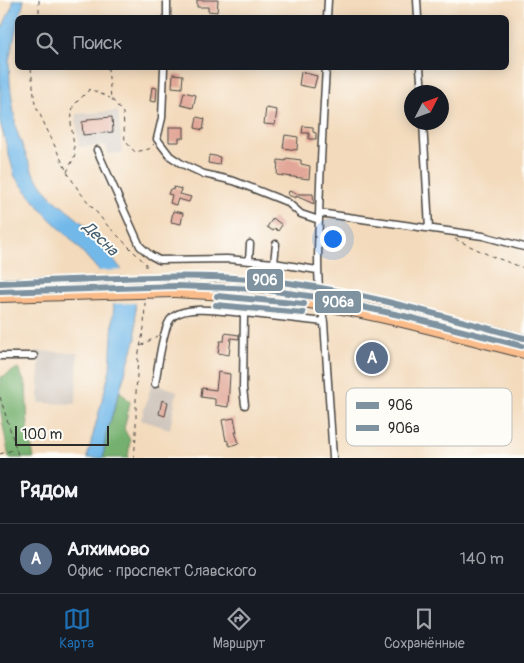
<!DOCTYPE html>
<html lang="ru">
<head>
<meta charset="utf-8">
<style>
  :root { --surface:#171b24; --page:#20242c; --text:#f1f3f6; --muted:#9ea1a6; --line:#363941; --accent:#1f6fb2 }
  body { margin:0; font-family:Pangolin,sans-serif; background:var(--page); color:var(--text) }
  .compass { position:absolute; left:404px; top:85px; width:45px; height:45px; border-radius:50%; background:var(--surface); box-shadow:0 2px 12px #0003; rotate:48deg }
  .scale { position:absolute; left:15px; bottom:12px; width:94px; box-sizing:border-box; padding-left:5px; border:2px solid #2b2b2b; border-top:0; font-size:14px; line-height:18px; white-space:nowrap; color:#2b2b2b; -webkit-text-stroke:4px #fdfcf7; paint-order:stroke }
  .you { position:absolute; left:332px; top:238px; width:18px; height:18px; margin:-12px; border:4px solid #fff; border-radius:50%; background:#1a73e8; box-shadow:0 0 0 8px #1a73e833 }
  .badge { display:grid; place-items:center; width:32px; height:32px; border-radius:50%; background:var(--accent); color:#fff; font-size:16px; font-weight:700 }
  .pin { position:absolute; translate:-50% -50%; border:2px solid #fff; box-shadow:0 1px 5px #0006 }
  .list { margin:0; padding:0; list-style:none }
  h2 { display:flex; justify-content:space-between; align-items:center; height:65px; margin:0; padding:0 20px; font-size:21px }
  h2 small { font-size:16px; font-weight:400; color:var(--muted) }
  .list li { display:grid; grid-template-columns:32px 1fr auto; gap:15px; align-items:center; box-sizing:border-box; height:70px; padding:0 20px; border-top:1px solid var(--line) }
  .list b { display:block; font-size:19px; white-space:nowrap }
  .list p { margin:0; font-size:16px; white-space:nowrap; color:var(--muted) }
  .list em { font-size:16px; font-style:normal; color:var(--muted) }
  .icon { flex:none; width:28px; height:28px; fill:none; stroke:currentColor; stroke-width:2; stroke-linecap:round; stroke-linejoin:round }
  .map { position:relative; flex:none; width:524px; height:458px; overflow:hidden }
  .search { position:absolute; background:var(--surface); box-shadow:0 2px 12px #0003; left:15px; right:15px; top:15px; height:55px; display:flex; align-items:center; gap:12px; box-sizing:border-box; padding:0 18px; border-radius:8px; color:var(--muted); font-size:19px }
  .sheet { height:135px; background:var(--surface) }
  nav { display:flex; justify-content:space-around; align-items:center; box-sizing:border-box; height:70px; border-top:1px solid var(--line); background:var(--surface); font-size:14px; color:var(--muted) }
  nav a { display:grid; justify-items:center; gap:2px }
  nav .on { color:var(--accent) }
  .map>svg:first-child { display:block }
  .industrial { fill:#ccc2b9 }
  .forest { fill:#75b06e; stroke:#506e4c }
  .water { fill:#72b9ea; stroke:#4e728a }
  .pier { fill:#f3dabc }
  .building { fill:#e2a798 }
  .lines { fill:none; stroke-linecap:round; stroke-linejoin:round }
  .minor-casing { stroke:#494541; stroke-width:9 }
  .major-casing { stroke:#494541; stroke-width:10 }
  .path { stroke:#494541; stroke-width:1; stroke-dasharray:4 4; stroke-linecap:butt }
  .minor { stroke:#fff; stroke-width:6 }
  .major { stroke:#f9bc8a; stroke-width:8 }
  .major-bridge-casing { stroke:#494541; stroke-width:10; stroke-linecap:butt }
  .major-bridge { stroke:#f9bc8a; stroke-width:8 }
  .bus-1-casing { stroke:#fdfcf7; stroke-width:10 }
  .bus-2-casing { stroke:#fdfcf7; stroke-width:10 }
  .bus-1 { stroke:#7e92a0; stroke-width:6 }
  .bus-2 { stroke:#7e92a0; stroke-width:6 }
  .labels { text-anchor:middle; stroke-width:4; stroke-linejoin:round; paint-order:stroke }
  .water-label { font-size:16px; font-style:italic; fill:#445d6e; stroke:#fdfcf7 }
  .key { fill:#fdfcf7; stroke:#bebdba; stroke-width:1 }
  .key-label { font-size:14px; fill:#2b2b2b }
  .line-badge { stroke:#fdfcf7; stroke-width:2 }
  .badge-label { font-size:14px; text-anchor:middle; font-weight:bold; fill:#fff }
</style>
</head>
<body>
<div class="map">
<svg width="524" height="458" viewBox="0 0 524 458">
  <rect width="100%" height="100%" fill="#fdfcf7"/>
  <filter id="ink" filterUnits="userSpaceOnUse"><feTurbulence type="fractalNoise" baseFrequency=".02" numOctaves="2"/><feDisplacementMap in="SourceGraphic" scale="10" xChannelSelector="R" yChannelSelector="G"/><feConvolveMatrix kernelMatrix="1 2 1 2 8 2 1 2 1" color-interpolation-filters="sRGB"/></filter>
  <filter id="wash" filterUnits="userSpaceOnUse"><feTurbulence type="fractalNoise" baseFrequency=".0096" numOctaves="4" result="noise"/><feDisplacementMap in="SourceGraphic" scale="20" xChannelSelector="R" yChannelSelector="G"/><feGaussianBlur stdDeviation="1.12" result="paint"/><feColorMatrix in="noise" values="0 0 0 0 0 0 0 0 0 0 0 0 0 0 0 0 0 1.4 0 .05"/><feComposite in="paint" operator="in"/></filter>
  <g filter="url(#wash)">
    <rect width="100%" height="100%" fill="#f3dabc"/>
    <path class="industrial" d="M118 111 122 153 108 154 106 145 79 147 76 114Z
      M35 351 78 353 76 404 39 403V361L34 360Z
      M152 383 177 391 170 429 141 420Z"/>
    <path class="forest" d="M18 368 26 385 28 428 34 458H9L0 408V378Z
      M120 391 130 402 124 429 130 440 128 458H103L106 434Z"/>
    <path class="water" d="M13 0H24L20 17 18 18 17 26 9 61 10 83 16 129 33 173 52 198 91 230 135 287 136 338 106 434 103 458H87L110 370 114 301 101 273 70 238 47 216 15 177 0 122V33L13 4Z"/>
    <path class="pier" d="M125 270 137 286 138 303 112 304 99 275 95 271Z"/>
    <g id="blocks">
      <path class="building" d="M197 0H218L217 12 208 11V7H197Z
        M301 72 317 76 314 88 299 85Z
        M173 74 183 75 182 88 172 87Z
        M152 87 157 88 156 102 150 101Z
        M184 92 196 95 193 108 181 105Z
        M266 108 277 110 275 125 264 124Z
        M112 117 113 132 83 135 82 122 88 121V119Z
        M197 117 205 119 203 130 195 128Z
        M303 126 313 127V132L316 133V139H309V133H302Z
        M169 127H184V138H179V142H169Z
        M285 135 298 137 297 150 283 148Z
        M209 155 220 157 219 165 208 163Z
        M286 158 301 160V164L310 166 309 179 277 175 278 160 286 161Z
        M174 187 181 189 180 194 191 197 189 202 178 199 176 205 170 203 172 195 168 194 170 189 173 190Z
        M289 191 297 194H313L314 204 296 196V198L288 195Z
        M173 211 183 213 181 224 171 222Z
        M273 218 282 225 278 231 275 228 273 231 267 227Z
        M225 333 239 335V339L231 338 229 355 218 353 220 341H224Z
        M218 372 230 374 228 407 215 405V399L201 397 202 388 216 390Z
        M162 400 168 402 165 416 159 414Z
        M234 418 237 432H235L239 443 230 446 227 440 226 441 222 420Z"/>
    </g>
  </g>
  <g filter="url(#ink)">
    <use href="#blocks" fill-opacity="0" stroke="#494541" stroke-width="1"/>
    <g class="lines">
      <defs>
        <path id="minor" d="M417 0 418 18
          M167 18V0
          M327 18 328 0
          M164 68 162 118 157 139 170 156 182 164 204 174 234 181 287 202 301 214 319 220
          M326 68C323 118 320 168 319 218 318 253 316 287 324 322L333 458
          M420 68 422 92
          M423 122 429 228
          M97 150 140 246 150 255 159 260 227 259 274 263 317 270
          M319 213 483 236 524 247
          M249 261 250 244
          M274 263 276 244
          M0 356H34
          M155 384C158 368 162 332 170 320 182 303 226 312 244 313
          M245 405 243 388 244 313 324 322"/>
        <path id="major" d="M176 277 261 280 318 288 406 307 524 338
          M174 293C223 296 273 297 321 306 389 318 457 337 524 354"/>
      </defs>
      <use href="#minor" class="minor-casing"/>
      <use href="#major" class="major-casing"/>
      <path class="path" d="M39 0V18
        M31 68 35 104 67 172 79 191 107 225 146 264V271
        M108 68 111 98 123 113 125 141 135 152 149 149 154 144
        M67 172 75 155 71 123 73 106 90 89 110 98
        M455 239 491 256 524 268
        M141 346 157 336
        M0 397 19 458
        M0 454 16 449
        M134 458 136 436V393L138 357 144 328 145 302"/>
      <use href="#minor" class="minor"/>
      <use href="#major" class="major"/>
      <defs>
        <path id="major-bridge" d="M0 283 176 277
          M0 298 174 293"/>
      </defs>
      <use href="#major-bridge" class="major-bridge-casing"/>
      <use href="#major-bridge" class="major-bridge"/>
      <defs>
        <path id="bus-1" d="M0 283C87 280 175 272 261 280 350 288 438 315 524 338
          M217 296 304 304"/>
        <path id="bus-2" d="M0 292 176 286 260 289 316 297 404 316 522 346
          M216 305 303 313"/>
      </defs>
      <use href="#bus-1" class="bus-1-casing"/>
      <use href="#bus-2" class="bus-2-casing"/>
      <use href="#bus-1" class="bus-1"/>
      <use href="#bus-2" class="bus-2"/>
    </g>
  </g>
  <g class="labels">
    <g class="water-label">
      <text transform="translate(101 238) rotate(44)" y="6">Десна</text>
    </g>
  </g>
  <rect x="346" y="388" width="166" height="58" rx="8" class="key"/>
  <rect x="356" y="402" width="23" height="7" fill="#7e92a0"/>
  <rect x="356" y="425" width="23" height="6" fill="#7e92a0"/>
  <g class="key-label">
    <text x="388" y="410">906</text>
    <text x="388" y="433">906а</text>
  </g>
  <g class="line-badge">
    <rect x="246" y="268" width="38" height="24" rx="5" fill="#7e92a0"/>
    <rect x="314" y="290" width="48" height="24" rx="5" fill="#7e92a0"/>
  </g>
  <g class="badge-label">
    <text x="265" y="285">906</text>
    <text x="338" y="307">906а</text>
  </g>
</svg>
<svg class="compass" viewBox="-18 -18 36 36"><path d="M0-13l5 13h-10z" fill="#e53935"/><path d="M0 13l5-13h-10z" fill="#9ea1a6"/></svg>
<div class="scale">100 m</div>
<div class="you"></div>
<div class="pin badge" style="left:372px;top:358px;background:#5c6f8a">A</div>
<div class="search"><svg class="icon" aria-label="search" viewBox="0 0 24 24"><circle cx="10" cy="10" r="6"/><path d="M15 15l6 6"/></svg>Поиск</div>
</div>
<section class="sheet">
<h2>Рядом<small></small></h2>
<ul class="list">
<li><span class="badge" style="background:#5c6f8a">A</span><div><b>Алхимово</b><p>Офис · проспект Славского</p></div><em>140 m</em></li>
</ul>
</section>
<nav>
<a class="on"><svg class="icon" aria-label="map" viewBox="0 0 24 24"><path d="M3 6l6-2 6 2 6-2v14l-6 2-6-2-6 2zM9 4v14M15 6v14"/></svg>Карта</a>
<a><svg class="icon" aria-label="directions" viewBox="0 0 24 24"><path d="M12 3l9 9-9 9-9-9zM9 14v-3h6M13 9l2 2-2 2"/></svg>Маршрут</a>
<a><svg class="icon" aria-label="saved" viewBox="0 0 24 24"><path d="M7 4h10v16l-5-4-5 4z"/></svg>Сохранённые</a>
</nav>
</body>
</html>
